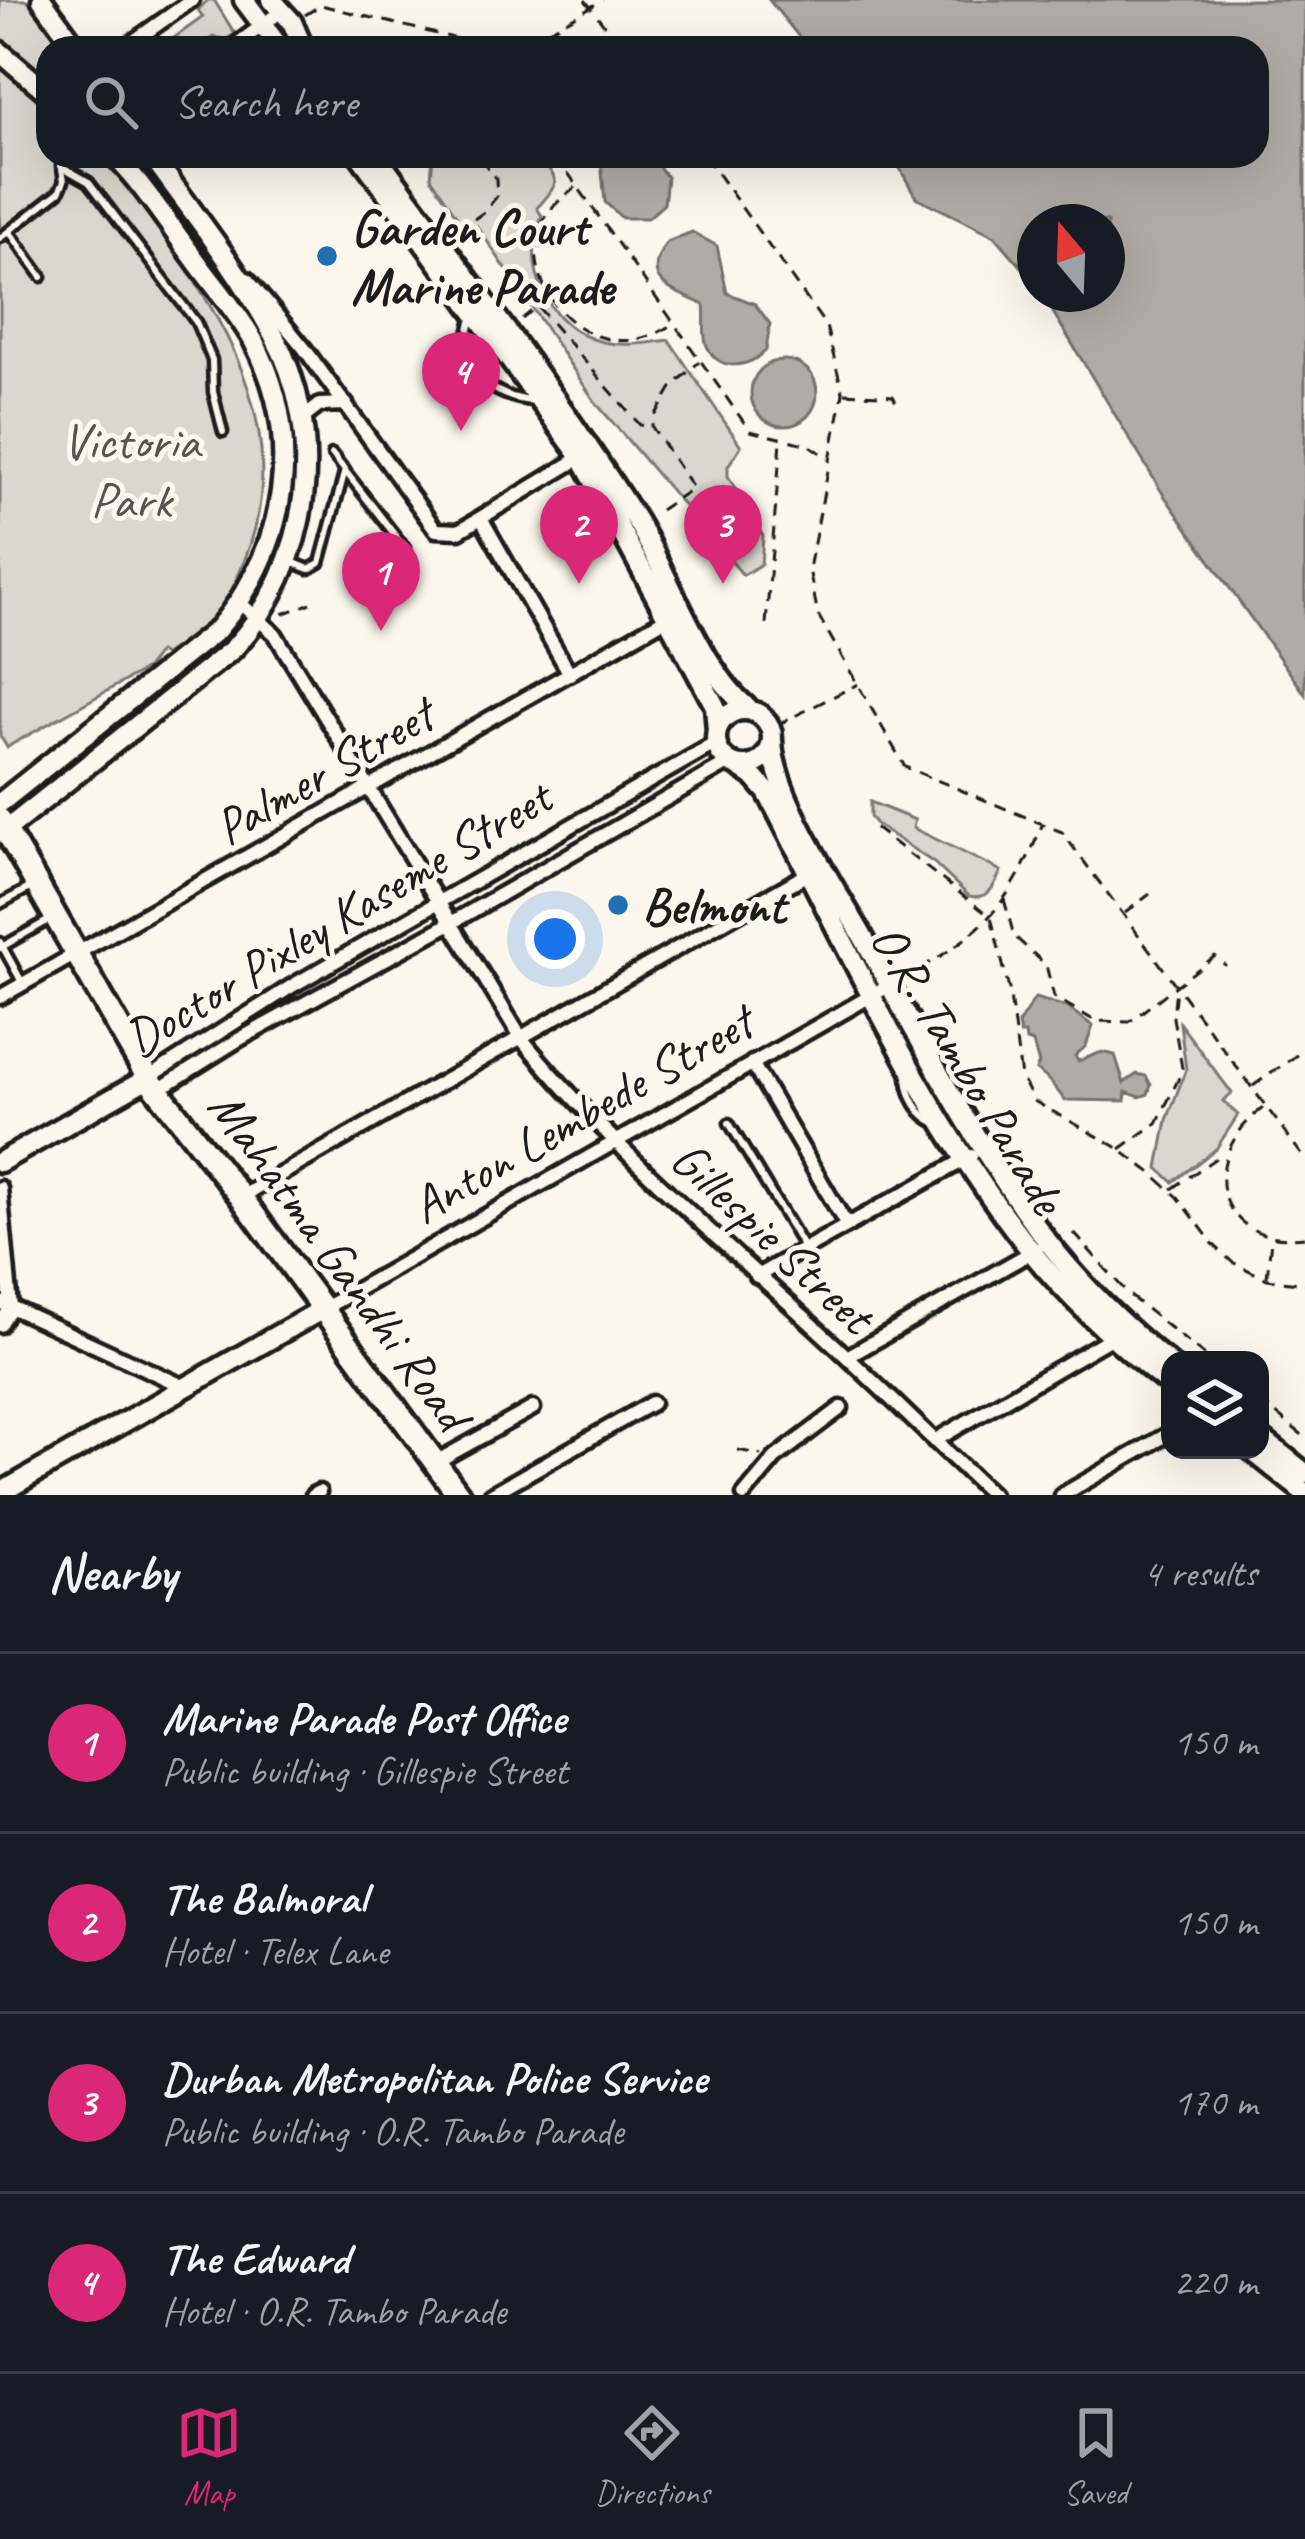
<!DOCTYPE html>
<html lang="en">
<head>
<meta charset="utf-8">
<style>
  :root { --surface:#171b24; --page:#20242c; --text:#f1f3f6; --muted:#9ea1a6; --line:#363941; --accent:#db2777 }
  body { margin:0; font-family:Caveat,sans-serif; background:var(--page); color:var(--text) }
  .controls { position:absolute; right:36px; bottom:36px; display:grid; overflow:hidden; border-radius:24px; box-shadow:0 12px 48px #0002 }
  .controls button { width:108px; height:108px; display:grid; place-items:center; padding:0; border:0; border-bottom:3px solid var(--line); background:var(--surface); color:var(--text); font:60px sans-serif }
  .compass { position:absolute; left:1017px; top:204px; width:108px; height:108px; border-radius:50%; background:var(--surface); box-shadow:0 12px 48px #0002; rotate:341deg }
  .you { position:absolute; left:555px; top:939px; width:42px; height:42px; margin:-30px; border:9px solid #fff; border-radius:50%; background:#1a73e8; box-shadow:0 0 0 18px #1a73e833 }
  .badge { display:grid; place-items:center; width:78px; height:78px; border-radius:50%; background:var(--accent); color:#fff; font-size:39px; font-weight:700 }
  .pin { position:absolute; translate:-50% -99px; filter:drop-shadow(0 3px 6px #0008) }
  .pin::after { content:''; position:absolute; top:63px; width:42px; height:36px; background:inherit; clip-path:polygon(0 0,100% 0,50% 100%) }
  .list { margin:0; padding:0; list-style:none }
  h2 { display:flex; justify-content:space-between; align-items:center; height:156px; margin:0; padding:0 48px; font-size:51px }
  h2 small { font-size:39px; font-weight:400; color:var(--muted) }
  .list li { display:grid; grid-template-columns:78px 1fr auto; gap:36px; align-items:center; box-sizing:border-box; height:180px; padding:0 48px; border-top:3px solid var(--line) }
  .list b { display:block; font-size:45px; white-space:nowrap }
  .list p { margin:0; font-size:39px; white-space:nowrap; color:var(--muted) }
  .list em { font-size:39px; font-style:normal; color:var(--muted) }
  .icon { flex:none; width:66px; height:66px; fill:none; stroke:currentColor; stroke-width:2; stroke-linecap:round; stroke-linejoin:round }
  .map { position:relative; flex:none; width:1305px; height:1495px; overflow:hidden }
  .search { position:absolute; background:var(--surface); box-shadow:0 12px 48px #0002; left:36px; right:36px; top:36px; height:132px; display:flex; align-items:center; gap:30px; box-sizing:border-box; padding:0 42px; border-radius:36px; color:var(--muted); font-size:45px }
  .sheet { height:876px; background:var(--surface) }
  nav { display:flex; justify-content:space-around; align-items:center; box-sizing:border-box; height:168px; border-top:3px solid var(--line); background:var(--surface); font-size:33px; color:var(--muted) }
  nav a { display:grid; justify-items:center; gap:6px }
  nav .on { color:var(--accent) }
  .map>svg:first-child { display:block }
  .green { fill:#dad7ce; stroke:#7b7a75; stroke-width:3 }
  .water { fill:#afaca5; stroke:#74726e; stroke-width:3 }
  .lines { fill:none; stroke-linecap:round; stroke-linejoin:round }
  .lane-casing { stroke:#1c1c1c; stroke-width:15 }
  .street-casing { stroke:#1c1c1c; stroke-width:21 }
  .secondary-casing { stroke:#1c1c1c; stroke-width:27 }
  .primary-casing { stroke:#1c1c1c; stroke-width:30 }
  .path { stroke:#1c1c1c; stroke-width:3; stroke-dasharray:12 9; stroke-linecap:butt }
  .lane { stroke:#fbf7ec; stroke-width:6 }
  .street { stroke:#fbf7ec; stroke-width:12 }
  .secondary { stroke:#fbf7ec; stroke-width:18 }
  .primary { stroke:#fbf7ec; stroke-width:21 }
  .poi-dot { fill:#1f6fb2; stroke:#fbf7ec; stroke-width:4.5 }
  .labels { text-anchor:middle; stroke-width:10; stroke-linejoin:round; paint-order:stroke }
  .poi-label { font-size:51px; font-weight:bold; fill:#1c1c1c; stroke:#fbf7ec; text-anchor:start }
  .park-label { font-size:51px; fill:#555451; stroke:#fbf7ec }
  .street-label { font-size:51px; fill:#1c1c1c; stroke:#fbf7ec }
</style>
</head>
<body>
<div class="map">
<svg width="1305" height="1495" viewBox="0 0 1305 1495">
  <rect width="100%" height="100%" fill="#fbf7ec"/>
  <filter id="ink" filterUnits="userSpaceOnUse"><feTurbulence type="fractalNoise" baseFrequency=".00833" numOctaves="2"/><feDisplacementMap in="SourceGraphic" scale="24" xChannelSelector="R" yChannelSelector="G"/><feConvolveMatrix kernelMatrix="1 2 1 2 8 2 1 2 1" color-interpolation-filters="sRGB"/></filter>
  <g filter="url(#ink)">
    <path class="green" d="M0 0H27L63 48H48V80L0 37Z
      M208 0H214L235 34 227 39 213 37 198 48H160L203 17 198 10Z
      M0 61 48 105V156H102C126 179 145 209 164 236 234 331 292 441 245 559 237 580 225 606 209 623 197 635 178 645 164 655L159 652 146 669 7 747 0 736Z
      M433 156H537C556 179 565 178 537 208L542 216C520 267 548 329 603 342 626 347 647 343 669 340L741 446 728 466V476L763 536 761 564 743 575 596 403 477 226 467 232 431 177Z
      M870 802 915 820 913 828 1001 871C994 887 989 900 969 896L934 863 877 825 870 817Z
      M1180 1024 1232 1093 1223 1101 1238 1115 1216 1149 1173 1182 1158 1168 1167 1120 1186 1069Z"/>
    <path class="water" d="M769 0H1305V694L1163 494 1042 294H1107V222H1035V282L995 236 916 197 893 156H1257V48H808Z
      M590 156 653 159 667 177 664 204 648 218H622L605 202 601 162Z
      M692 232 717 246 727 293 755 304 770 324 766 350C749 368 719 373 707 346 702 334 706 318 704 305 678 291 636 285 667 242Z
      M751 393a33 33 0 1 1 66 0a33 33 0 1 1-66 0Z
      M1035 998 1067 1007 1093 1026 1086 1046 1075 1056 1078 1061 1102 1052 1115 1055 1124 1083 1137 1074 1146 1076 1151 1085 1148 1094 1140 1097 1126 1092 1125 1101 1065 1100C1057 1091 1049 1077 1036 1070L1039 1064 1033 1043 1026 1041 1025 1034H1020L1018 1024Z"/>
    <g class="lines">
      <defs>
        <path id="lane" d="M61 166 89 182 196 322 212 360 213 392 223 432
          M9 231 42 277
          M0 238 59 192 64 181 60 156
          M472 319C455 366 491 400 536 401
          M332 454 405 548
          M292 562 309 569 320 563 345 470
          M0 904 33 886
          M0 942 23 984
          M0 948 49 920
          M907 1077C908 1096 918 1116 937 1123
          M729 1123 804 1248"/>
        <path id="street" d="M124 48 192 0
          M232 48 280 12
          M247 279 304 348 436 530 459 531 583 456
          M302 419 320 405 346 404
          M481 518 570 674
          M240 603 275 634 521 1038C606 1141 706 1227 804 1317 868 1375 929 1436 992 1495
          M0 997 672 615
          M752 1063 846 1224
          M148 1078 292 986 716 743
          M158 1090 238 1040 451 923 730 762
          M0 1188 11 1307 0 1325
          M241 1197 811 872
          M757 1276 971 1156
          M0 1302 187 1388
          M323 1309 890 985
          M847 1357 1037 1249
          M934 1441 1114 1336
          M434 1463 533 1408
          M313 1495 319 1492
          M490 1495 652 1403
          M744 1495 775 1458 841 1408
          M1062 1495 1170 1433"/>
        <path id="secondary" d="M42 0 77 48
          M244 0 280 48
          M272 0 292 22 303 48
          M0 52 48 93
          M360 156 581 457 715 706 717 731
          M377 156C465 275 555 392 634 517 669 572 702 676 753 712
          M716 738a28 28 0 1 1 56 0a28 28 0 1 1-56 0Z
          M772 740C773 794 835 888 863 937 921 1040 975 1148 1048 1242 1083 1287 1125 1328 1170 1364
          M736 765 753 776 767 792C847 945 923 1117 1032 1252 1072 1302 1120 1345 1170 1385
          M0 803 217 630C288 547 305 438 253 340 237 311 213 285 194 258 168 224 145 187 115 156
          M6 830 233 649C312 563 328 435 272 332 238 269 194 214 152 156
          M0 1162 148 1078
          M1260 1437 1305 1473
          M1251 1450 1305 1493
          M0 1493 323 1309"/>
        <path id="primary" d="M0 820 148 1078 241 1197 459 1495"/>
      </defs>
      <use href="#lane" class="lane-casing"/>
      <use href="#street" class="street-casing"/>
      <use href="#secondary" class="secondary-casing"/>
      <use href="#primary" class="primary-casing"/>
      <path class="path" d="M585 0 622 48
        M305 15 321 5 477 44C540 41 551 29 603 0
        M556 156 750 431 809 445 828 458
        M705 156 826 326 843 393 809 569 818 615 905 767 1062 832 1305 1159
        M576 187C569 193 560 199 554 206 498 267 586 382 671 325
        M457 231 484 212 497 196 496 179 479 156
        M538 307 640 425 650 427
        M522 319 548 298
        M845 393 893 396 896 402
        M660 510 693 488 652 427V421L673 386 699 362
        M283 614 311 603
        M766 624 781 441
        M777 725 858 684
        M875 828 991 917 1009 989 1021 1077 1034 1101 1115 1146 1149 1171 1178 1197 1214 1245 1232 1262 1267 1279 1305 1284
        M1004 899 1014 936 1046 965 1054 997 1095 1021 1129 1022 1215 956 1226 966
        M1125 913 1150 894
        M902 979C982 934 1008 909 1043 823
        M1253 1086 1298 1054
        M1263 1108C1195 1159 1216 1248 1305 1237
        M1120 1149 1157 1123 1178 1080 1182 1068 1173 1018 1176 987
        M1172 1189 1223 1153
        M1074 1233 1129 1295 1210 1360
        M1267 1277 1271 1240
        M1260 1401 1305 1437
        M738 1450 761 1455"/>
      <use href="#lane" class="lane"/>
      <use href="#street" class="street"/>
      <use href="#secondary" class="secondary"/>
      <use href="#primary" class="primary"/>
    </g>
  </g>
  <g class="poi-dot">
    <circle cx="327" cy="256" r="12"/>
    <circle cx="618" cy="905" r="12"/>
  </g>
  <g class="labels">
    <g class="poi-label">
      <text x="351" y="245">Garden Court<tspan x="351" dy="59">Marine Parade</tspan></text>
      <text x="642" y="923">Belmont</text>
    </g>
    <g class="park-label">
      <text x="131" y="458">Victoria<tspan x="131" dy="59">Park</tspan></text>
    </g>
    <g class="street-label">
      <text transform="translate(323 770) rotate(-30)" y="18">Palmer Street</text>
      <text transform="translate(337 917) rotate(-31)" y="18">Doctor Pixley Kaseme Street</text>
      <text transform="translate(969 1068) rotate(59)" y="18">O.R. Tambo Parade</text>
      <text transform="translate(581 1113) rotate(-30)" y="18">Anton Lembede Street</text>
      <text transform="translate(773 1236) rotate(43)" y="18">Gillespie Street</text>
      <text transform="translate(340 1259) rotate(54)" y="18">Mahatma Gandhi Road</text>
    </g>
  </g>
</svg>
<div class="controls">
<button><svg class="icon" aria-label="layers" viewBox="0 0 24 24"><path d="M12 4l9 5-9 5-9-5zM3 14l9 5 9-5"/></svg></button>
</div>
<svg class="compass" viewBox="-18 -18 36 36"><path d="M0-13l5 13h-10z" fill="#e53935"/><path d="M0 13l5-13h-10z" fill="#9ea1a6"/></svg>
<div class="you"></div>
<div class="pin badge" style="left:381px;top:631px">1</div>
<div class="pin badge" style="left:579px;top:584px">2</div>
<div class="pin badge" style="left:723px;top:584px">3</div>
<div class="pin badge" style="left:461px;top:431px">4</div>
<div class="search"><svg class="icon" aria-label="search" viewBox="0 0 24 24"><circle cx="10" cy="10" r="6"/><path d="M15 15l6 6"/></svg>Search here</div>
</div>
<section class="sheet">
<h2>Nearby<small>4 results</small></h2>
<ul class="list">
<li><span class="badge">1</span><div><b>Marine Parade Post Office</b><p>Public building · Gillespie Street</p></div><em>150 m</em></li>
<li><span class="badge">2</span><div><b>The Balmoral</b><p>Hotel · Telex Lane</p></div><em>150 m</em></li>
<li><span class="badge">3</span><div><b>Durban Metropolitan Police Service</b><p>Public building · O.R. Tambo Parade</p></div><em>170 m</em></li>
<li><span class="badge">4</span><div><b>The Edward</b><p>Hotel · O.R. Tambo Parade</p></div><em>220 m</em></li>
</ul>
</section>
<nav>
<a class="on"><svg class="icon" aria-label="map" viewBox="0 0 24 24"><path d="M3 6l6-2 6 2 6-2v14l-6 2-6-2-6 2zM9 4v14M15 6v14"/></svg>Map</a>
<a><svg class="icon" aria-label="directions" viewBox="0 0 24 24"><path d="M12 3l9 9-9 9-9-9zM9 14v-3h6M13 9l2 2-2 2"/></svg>Directions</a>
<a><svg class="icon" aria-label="saved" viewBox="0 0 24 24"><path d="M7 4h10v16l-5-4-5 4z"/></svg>Saved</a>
</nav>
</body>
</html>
